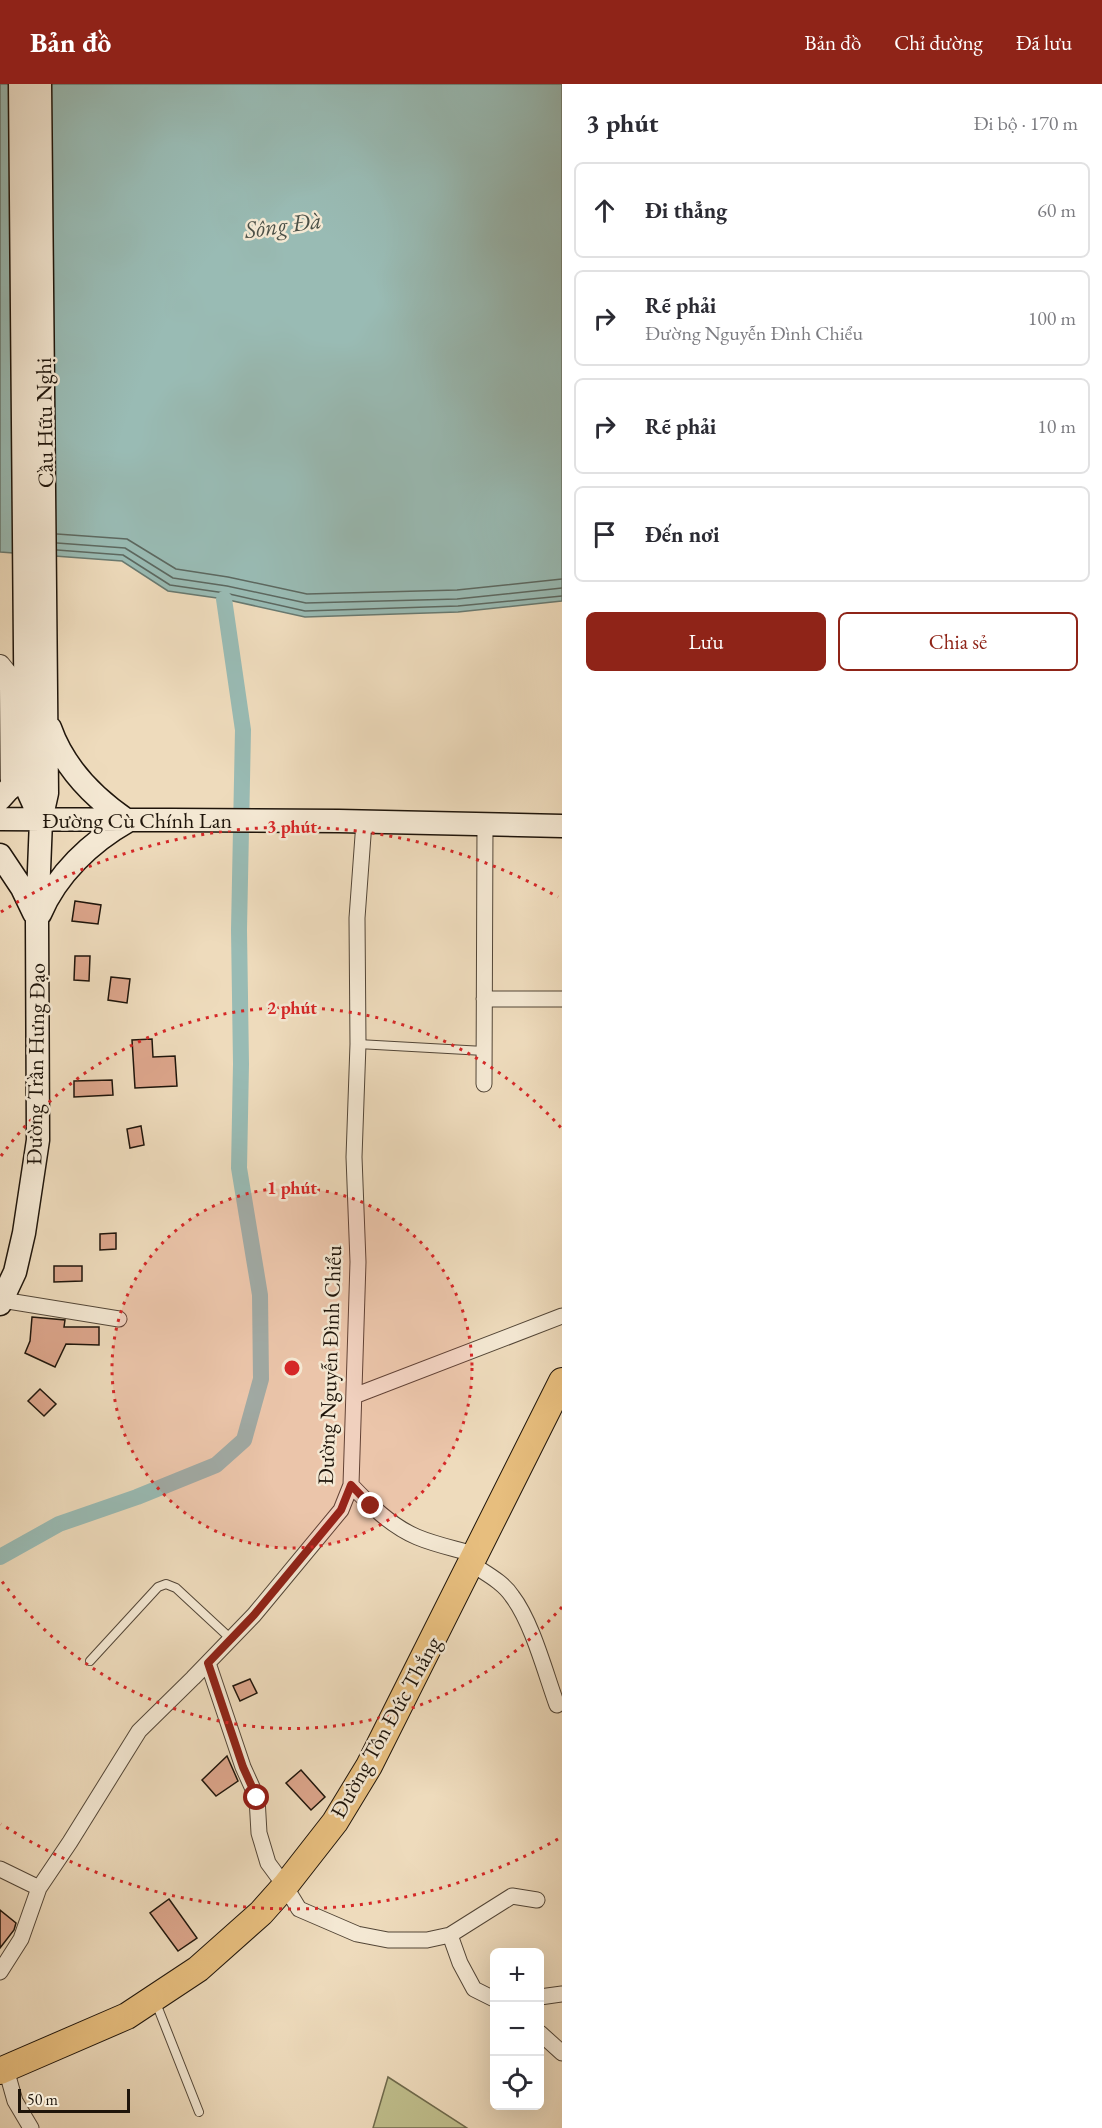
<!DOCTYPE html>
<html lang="vi">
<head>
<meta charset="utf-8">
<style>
  :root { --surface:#fff; --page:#f7f7f7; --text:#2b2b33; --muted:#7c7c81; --line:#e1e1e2; --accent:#8f2418 }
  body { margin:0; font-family:"EB Garamond",serif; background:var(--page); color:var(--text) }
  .controls { position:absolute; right:18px; bottom:18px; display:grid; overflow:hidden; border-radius:9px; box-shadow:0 6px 24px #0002 }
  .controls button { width:54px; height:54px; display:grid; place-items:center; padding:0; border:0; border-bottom:2px solid var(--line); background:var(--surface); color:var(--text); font:30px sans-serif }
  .scale { position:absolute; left:18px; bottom:15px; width:112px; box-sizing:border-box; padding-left:6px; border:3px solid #1f150b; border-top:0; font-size:16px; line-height:21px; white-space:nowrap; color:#1f150b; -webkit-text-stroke:4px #f4e8d3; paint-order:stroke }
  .stop { position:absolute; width:18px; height:18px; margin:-14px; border:4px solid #8f2418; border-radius:50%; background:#fff }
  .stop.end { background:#8f2418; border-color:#fff; box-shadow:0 2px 6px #0008 }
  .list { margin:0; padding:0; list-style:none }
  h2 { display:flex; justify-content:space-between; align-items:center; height:78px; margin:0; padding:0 24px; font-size:26px }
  h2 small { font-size:20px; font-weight:400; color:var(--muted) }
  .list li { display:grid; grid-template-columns:39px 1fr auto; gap:18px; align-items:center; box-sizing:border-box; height:96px; margin:0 12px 12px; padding:0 12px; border:2px solid var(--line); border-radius:9px }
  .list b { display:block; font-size:22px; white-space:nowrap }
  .list p { margin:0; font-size:20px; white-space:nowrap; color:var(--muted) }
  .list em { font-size:20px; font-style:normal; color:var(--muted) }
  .actions { display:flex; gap:12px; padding:18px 24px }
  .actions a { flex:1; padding:14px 0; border:2px solid var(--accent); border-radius:9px; text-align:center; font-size:21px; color:var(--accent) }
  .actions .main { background:var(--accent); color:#fff }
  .icon { flex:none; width:33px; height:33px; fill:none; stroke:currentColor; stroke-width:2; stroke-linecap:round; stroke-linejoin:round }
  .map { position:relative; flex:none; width:562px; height:2044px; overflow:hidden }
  header { display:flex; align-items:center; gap:36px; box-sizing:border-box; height:84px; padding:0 30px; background:var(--accent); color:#fff }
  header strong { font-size:28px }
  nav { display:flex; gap:33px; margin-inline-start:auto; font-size:21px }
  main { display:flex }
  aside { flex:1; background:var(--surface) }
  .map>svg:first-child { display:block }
  .green { fill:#bfbe8c; stroke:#6f6a4c; stroke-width:1.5 }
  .water { fill:#99bbb4; stroke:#687970; stroke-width:1.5 }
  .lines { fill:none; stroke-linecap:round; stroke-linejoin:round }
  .shore { stroke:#5c6860; stroke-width:1.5 }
  .canal { stroke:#99bbb4; stroke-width:16 }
  .building { fill:#dca58b; stroke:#1f150b; stroke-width:1.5 }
  .service-casing { stroke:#534637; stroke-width:10 }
  .minor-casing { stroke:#534637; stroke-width:17 }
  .tertiary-casing { stroke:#534637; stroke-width:22 }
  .secondary-casing { stroke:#1f150b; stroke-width:25 }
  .trunk-casing { stroke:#1f150b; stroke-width:28 }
  .service { stroke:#f4e8d3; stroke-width:8 }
  .minor { stroke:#f4e8d3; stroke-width:15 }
  .tertiary { stroke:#f4e8d3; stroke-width:20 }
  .secondary { stroke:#f4e8d3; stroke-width:22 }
  .trunk { stroke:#e7be7e; stroke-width:26 }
  .route { stroke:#8f2418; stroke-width:8 }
  .ring { fill:none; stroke:#d62828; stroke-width:3; stroke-dasharray:3 6 }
  .labels { text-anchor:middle; stroke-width:5; stroke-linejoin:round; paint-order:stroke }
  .street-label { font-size:22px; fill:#1f150b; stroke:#f4e8d3 }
  .water-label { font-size:24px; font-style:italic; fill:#4a4f46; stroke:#f4e8d3 }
  .centre { fill:#d62828; stroke:#f4e8d3; stroke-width:3 }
  .ring-label { font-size:18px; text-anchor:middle; font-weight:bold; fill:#d62828; stroke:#f4e8d3; stroke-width:5; stroke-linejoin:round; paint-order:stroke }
</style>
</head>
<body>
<header>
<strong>Bản đồ</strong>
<nav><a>Bản đồ</a><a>Chỉ đường</a><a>Đã lưu</a></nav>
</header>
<main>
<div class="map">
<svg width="562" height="2044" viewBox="0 0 562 2044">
  <rect width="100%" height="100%" fill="#eedbbc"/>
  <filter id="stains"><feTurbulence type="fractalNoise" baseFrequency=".00333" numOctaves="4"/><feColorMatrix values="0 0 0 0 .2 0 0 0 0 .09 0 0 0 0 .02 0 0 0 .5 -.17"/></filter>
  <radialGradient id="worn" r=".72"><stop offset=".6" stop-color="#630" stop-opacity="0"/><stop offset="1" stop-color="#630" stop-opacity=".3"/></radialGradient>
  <path class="green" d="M388 1993 467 2044H373Z"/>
  <path class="water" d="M0 0H562V517L458 528 305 533 224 515 168 507 122 477 0 468Z"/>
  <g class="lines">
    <path class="shore" d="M57 450 127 455 176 485 228 493 307 510 457 506 562 495
      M57 459 125 464 173 494 227 502 306 519 457 515 562 504
      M57 466 123 471 170 501 225 509 305 527 458 522 562 512"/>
    <path class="canal" d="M0 1473 59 1440 137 1413 216 1381 244 1356 261 1295 260 1211 239 1084 241 980 239 846 243 646 224 515"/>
  </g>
  <path class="building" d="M75 817 101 821 98 840 72 837Z
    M75 872H90L89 897 74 896Z
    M111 893 130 895 127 919 108 916Z
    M152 955 153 973 175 972 177 1002 135 1004 132 956Z
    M112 996 113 1011 74 1013V997Z
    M141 1042 144 1061 130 1064 127 1045Z
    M116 1149V1165L100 1166V1150Z
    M54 1182H82V1197L54 1198Z
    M32 1233 65 1236 64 1243H99V1261L66 1260 55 1283 25 1269 30 1257Z
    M40 1305 56 1320 44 1332 28 1317Z
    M250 1595 257 1609 240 1617 233 1602Z
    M227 1672 238 1697 216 1712 202 1696Z
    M301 1686 325 1713 311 1726 286 1699Z
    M169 1815 197 1854 178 1867 150 1829Z
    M0 1826 16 1839 14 1846 0 1864Z"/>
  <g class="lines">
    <defs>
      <path id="service" d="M358 960 484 967
        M90 1577 158 1503 166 1500 176 1504 231 1555
        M156 1919 199 2028"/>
      <path id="minor" d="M484 915H562
        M484 1000 485 741
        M2 1216 119 1235
        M354 1312 562 1232
        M351 1401C370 1421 391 1442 417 1453 436 1461 457 1465 476 1471
        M472 1480C485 1489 503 1498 512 1512 532 1538 545 1588 557 1621
        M208 1579 243 1683 257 1714 259 1749 268 1779 285 1802 299 1825 357 1850 388 1856H427L450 1851 512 1812 537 1816
        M0 1785 39 1804
        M450 1851 460 1879 474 1905 494 1915
        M0 1888 21 1855 39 1804 70 1758 139 1647 193 1594 254 1531 341 1426 351 1401 358 1178 354 1073 358 960 357 834 364 738
        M540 1913 562 1910
        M540 1949 562 1969
        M6 1985 15 2017 31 2044"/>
      <path id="tertiary" d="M0 581 8 591 10 604 11 705"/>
      <path id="secondary" d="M20 0 26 677 27 705 41 736
        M0 715 17 696 26 679
        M0 735 339 737 562 742
        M0 771 22 804 34 829
        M40 830C57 790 91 758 128 737 94 714 64 684 50 644
        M0 1220 15 1188 24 1149 38 1056 37 837 41 736 47 709 40 0"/>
      <path id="trunk" d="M0 1987 127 1932 198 1885 261 1829 285 1802 335 1738 369 1682 562 1297"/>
    </defs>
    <use href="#service" class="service-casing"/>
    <use href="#minor" class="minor-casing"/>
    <use href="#tertiary" class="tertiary-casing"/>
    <use href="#secondary" class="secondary-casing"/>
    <use href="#trunk" class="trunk-casing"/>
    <use href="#service" class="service"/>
    <use href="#minor" class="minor"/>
    <use href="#tertiary" class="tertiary"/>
    <use href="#secondary" class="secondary"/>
    <use href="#trunk" class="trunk"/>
  </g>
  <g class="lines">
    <path class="route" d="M257 1714 243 1683 208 1579 254 1531 341 1426 351 1401 371 1422"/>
  </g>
  <circle cx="292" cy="1284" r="180" fill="#d62828" fill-opacity=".12"/>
  <g class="ring">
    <circle cx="292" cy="1284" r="180"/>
    <path d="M562 1523A360 360 0 0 1 1 1496M1 1072A360 360 0 0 1 562 1045"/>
    <path d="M558 1755A541 541 0 0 1 1 1740M1 828A541 541 0 0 1 558 813"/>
  </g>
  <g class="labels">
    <g class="street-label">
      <text transform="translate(44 339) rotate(-91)" y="8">Cầu Hữu Nghị</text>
      <text x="137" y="744">Đường Cù Chính Lan</text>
      <text transform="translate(35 980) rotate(-89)" y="8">Đường Trần Hưng Đạo</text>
      <text transform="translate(329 1281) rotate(-88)" y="8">Đường Nguyễn Đình Chiểu</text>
      <text transform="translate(385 1643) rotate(-61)" y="8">Đường Tôn Đức Thắng</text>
    </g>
    <g class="water-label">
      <text transform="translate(283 141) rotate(-8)" y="8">Sông Đà</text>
    </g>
  </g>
  <circle cx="292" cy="1284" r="9" class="centre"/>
  <g class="ring-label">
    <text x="292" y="749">3 phút</text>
    <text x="292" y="930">2 phút</text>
    <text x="292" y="1110">1 phút</text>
  </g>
  <rect width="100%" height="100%" filter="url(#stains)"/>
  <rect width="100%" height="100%" fill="url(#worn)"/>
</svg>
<div class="controls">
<button>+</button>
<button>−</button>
<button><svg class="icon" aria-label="locate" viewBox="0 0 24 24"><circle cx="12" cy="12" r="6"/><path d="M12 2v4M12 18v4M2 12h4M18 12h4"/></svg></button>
</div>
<div class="scale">50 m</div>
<div class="stop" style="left:257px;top:1714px"></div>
<div class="stop end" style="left:371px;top:1422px"></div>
</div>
<aside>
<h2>3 phút<small>Đi bộ · 170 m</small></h2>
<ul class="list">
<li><svg class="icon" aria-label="ahead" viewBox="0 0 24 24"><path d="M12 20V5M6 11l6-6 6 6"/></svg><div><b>Đi thẳng</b></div><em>60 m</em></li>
<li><svg class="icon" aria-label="right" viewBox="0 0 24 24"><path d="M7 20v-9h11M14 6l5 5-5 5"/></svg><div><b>Rẽ phải</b><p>Đường Nguyễn Đình Chiểu</p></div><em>100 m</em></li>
<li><svg class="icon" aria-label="right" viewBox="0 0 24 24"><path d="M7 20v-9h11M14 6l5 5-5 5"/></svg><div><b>Rẽ phải</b></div><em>10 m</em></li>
<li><svg class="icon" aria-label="arrive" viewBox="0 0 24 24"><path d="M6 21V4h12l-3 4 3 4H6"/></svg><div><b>Đến nơi</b></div></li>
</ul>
<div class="actions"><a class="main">Lưu</a><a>Chia sẻ</a></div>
</aside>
</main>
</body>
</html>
